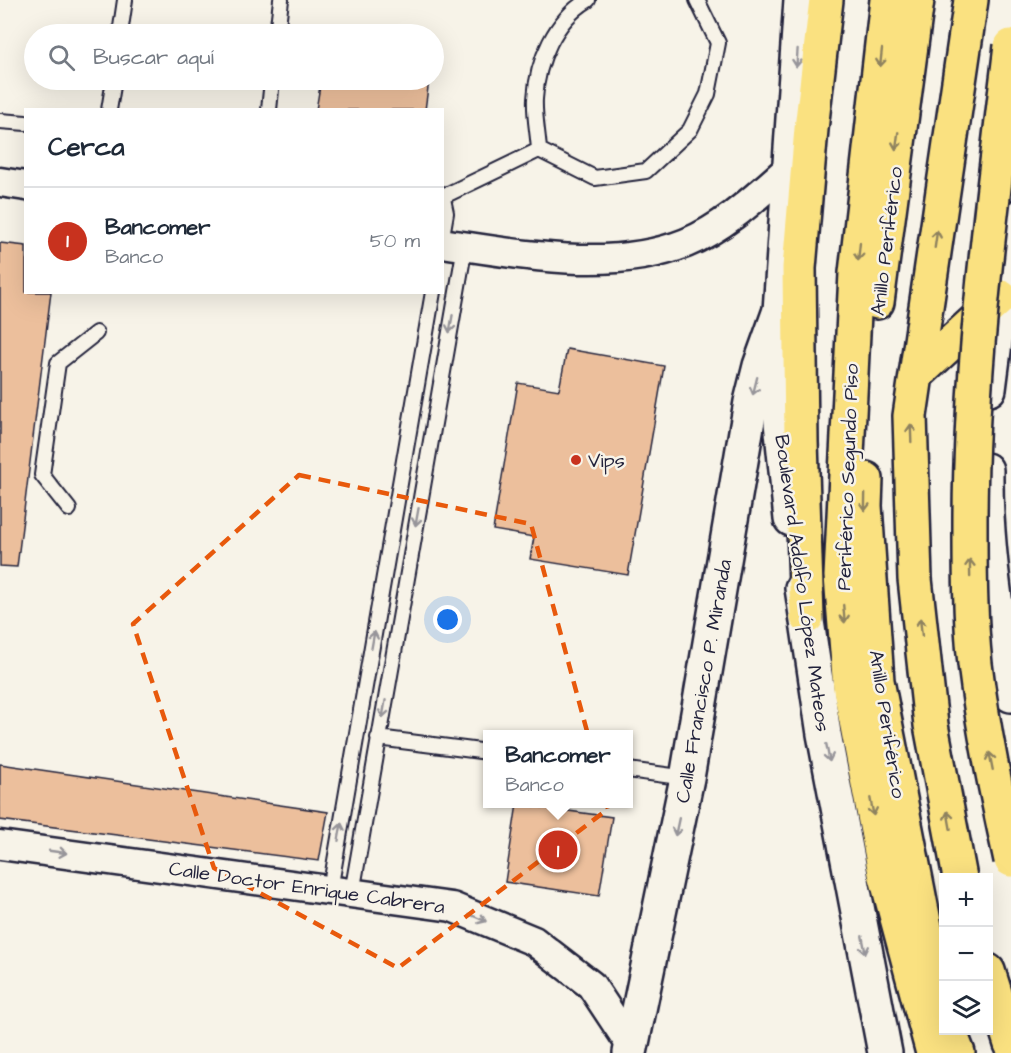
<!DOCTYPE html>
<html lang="es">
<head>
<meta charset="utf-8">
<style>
  :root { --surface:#fff; --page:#f6f6f7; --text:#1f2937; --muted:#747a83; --line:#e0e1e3; --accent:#c8321e }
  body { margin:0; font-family:"Architects Daughter",sans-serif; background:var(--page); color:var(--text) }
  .controls { position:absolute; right:18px; bottom:18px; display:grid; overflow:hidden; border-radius:0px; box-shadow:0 6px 24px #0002 }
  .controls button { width:54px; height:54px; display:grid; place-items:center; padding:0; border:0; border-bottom:2px solid var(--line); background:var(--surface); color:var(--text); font:30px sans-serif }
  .you { position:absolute; left:448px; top:620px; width:21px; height:21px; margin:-15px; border:4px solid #fff; border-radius:50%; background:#1a73e8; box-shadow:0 0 0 9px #1a73e833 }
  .badge { display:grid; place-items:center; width:39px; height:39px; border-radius:50%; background:var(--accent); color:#fff; font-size:20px; font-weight:700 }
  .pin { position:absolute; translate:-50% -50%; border:3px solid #fff; box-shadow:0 2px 6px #0006 }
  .popup { position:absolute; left:483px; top:730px; width:150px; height:78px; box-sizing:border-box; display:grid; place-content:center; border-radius:0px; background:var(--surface); filter:drop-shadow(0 2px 4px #0005); font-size:20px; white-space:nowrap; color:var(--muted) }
  .popup b { font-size:22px; color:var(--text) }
  .popup::after { content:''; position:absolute; left:50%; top:100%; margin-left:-12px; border:12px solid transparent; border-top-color:var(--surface) }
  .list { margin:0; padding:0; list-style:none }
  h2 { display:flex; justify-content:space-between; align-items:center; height:78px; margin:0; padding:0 24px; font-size:26px }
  h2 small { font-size:20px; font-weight:400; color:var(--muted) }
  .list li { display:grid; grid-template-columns:39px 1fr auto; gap:18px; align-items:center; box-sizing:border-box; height:108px; padding:0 24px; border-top:2px solid var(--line) }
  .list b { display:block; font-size:22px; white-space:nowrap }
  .list p { margin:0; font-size:20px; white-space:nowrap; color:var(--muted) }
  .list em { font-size:20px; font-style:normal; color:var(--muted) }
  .icon { flex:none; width:33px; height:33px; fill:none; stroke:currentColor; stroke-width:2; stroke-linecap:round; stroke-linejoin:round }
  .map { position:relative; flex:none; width:1011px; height:1053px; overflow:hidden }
  .search { position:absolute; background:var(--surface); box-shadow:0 6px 24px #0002; left:24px; top:24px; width:420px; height:66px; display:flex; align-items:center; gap:15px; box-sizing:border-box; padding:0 21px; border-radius:33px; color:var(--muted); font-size:22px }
  .panel { position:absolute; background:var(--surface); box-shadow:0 6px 24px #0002; left:24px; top:108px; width:420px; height:186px; border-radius:0px }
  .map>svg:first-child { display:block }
  .building { fill:#ecbf9c; stroke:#22223b; stroke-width:1.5 }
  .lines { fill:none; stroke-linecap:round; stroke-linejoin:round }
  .service-casing { stroke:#22223b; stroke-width:18 }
  .minor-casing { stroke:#22223b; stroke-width:33 }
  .tertiary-casing { stroke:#22223b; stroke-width:38 }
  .secondary-casing { stroke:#22223b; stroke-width:38 }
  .motorway-casing { stroke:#22223b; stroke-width:38 }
  .service { stroke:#f7f3e8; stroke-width:14 }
  .minor { stroke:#f7f3e8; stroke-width:28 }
  .tertiary { stroke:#f7f3e8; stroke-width:33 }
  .secondary { stroke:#f7f3e8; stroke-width:33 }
  .motorway { stroke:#fae180; stroke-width:33 }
  .motorway-bridge-casing { stroke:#22223b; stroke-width:38; stroke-linecap:butt }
  .motorway-bridge { stroke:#fae180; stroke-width:33 }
  .oneway { stroke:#97959a }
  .oneway2 { stroke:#8e825e }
  .marked { fill:none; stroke:#e8590c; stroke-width:4.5; stroke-dasharray:12 8; stroke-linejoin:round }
  .poi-dot { fill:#c8321e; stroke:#f7f3e8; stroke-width:2 }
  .labels { text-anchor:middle; stroke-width:5; stroke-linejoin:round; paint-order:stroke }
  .street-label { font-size:20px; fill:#22223b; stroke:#f7f3e8 }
  .poi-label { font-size:20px; fill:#22223b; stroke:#f7f3e8; text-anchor:start }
</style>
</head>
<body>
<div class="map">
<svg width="1011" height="1053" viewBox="0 0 1011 1053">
  <rect width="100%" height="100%" fill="#f7f3e8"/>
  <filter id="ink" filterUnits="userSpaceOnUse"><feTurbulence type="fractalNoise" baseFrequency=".0167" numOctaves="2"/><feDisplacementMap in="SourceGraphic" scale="12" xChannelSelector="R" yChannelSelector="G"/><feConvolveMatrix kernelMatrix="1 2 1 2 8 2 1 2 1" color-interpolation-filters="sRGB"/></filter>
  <g filter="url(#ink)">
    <path class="building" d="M321 80H429L425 110H316Z
      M0 243 26 246V292H51L17 567 0 566Z
      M567 349 664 366 628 575 530 559 534 537 493 530 518 383 559 390Z
      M0 764 328 812 319 861 0 820Z
      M517 804 612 817 599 896 505 882Z"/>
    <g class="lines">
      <defs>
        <path id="service" d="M120 34 125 0
          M277 34 281 0
          M109 110 114 80
          M269 110 272 80
          M0 121 26 123
          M539 150 595 178 646 171 690 130 708 94 718 43 697 0
          M539 150C538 133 534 115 535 99 537 61 555 20 588 0
          M442 194 446 213 442 236
          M444 196 539 150
          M69 509 42 475 58 363 96 333
          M378 738 488 752
          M628 770 687 778
          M330 890 433 292
          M352 893 465 246"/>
        <path id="minor" d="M0 182 26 186
          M442 243C520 254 611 273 686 243 725 227 758 195 789 168
          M0 845 452 907 534 941 591 985 632 1047"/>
        <path id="tertiary" d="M630 1053 687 778 751 402 760 366 779 313"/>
        <path id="secondary" d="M989 389 1011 218
          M986 470C985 544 997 622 1011 695
          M791 519 781 422 780 311 801 0
          M802 588 824 734 885 1053"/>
        <path id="motorway" d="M887 0 856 273 841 576 850 689 885 873 933 1053
          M877 302 917 0
          M916 375 1001 297
          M866 479 865 506 877 681 937 988
          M807 617 801 442 799 268 811 129 826 0
          M960 878 931 725 915 579 910 416 971 0
          M988 971 1011 1044
          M949 1030 958 1053"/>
      </defs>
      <use href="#service" class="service-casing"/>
      <use href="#minor" class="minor-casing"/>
      <use href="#tertiary" class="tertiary-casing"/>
      <use href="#secondary" class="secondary-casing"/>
      <use href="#motorway" class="motorway-casing"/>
      <use href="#service" class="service"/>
      <use href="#minor" class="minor"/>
      <use href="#tertiary" class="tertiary"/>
      <use href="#secondary" class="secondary"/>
      <use href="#motorway" class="motorway"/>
      <defs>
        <path id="motorway-bridge" d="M1011 46C992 205 970 363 970 524 970 570 970 618 975 664 983 730 997 795 1011 860"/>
      </defs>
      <use href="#motorway-bridge" class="motorway-bridge-casing"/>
      <use href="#motorway-bridge" class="motorway-bridge"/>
    </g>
    <defs><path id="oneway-shaft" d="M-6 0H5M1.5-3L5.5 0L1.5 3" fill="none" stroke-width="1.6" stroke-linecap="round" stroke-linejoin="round" transform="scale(1.5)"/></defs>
    <g class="oneway">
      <use href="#oneway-shaft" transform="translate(797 58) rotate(94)"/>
      <use href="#oneway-shaft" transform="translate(451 324) rotate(100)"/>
      <use href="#oneway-shaft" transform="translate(755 386) rotate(104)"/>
      <use href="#oneway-shaft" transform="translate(417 517) rotate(100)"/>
      <use href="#oneway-shaft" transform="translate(373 640) rotate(-80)"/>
      <use href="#oneway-shaft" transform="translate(384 709) rotate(100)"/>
      <use href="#oneway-shaft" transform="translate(828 753) rotate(79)"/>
      <use href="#oneway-shaft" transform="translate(677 827) rotate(102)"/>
      <use href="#oneway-shaft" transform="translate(340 832) rotate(-80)"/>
      <use href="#oneway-shaft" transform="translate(58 852) rotate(8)"/>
      <use href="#oneway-shaft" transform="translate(478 918) rotate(23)"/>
      <use href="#oneway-shaft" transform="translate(864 945) rotate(79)"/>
    </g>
    <g class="oneway2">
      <use href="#oneway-shaft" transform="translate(881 58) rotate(96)"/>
      <use href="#oneway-shaft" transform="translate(897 141) rotate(98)"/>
      <use href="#oneway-shaft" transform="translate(936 239) rotate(-82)"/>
      <use href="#oneway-shaft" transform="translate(859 252) rotate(96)"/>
      <use href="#oneway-shaft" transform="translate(911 433) rotate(-92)"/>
      <use href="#oneway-shaft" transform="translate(865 502) rotate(91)"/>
      <use href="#oneway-shaft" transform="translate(970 568) rotate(-91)"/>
      <use href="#oneway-shaft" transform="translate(844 614) rotate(85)"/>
      <use href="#oneway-shaft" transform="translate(921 627) rotate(-96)"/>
      <use href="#oneway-shaft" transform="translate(991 761) rotate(-101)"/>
      <use href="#oneway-shaft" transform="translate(872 807) rotate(79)"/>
      <use href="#oneway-shaft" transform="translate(949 820) rotate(-100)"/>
    </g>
  </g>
  <path class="marked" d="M299 475 531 524 608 809 398 968 214 868 133 624Z"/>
  <circle class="poi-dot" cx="576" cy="460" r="6"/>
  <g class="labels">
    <g class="street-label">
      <text transform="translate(886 241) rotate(-83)" y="7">Anillo Periférico</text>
      <text transform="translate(847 477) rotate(-88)" y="7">Periférico Segundo Piso</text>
      <text transform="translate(803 583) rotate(82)" y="7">Boulevard Adolfo López Mateos</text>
      <text transform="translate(703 681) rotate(-80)" y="7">Calle Francisco P. Miranda</text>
      <text transform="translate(888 724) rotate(81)" y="7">Anillo Periférico</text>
      <text transform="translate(307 887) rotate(8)" y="7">Calle Doctor Enrique Cabrera</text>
    </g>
    <g class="poi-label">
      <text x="588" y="467">Vips</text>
    </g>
  </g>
</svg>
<div class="controls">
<button>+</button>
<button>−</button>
<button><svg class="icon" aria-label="layers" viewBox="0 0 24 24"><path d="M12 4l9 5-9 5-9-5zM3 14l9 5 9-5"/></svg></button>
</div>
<div class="you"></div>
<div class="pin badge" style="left:558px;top:850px">1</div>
<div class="popup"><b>Bancomer</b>Banco</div>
<div class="search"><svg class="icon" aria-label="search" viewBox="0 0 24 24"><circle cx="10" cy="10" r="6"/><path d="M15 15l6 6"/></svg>Buscar aquí</div>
<section class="panel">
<h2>Cerca<small></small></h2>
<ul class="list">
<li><span class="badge">1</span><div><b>Bancomer</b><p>Banco</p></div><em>50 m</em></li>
</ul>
</section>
</div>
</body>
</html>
